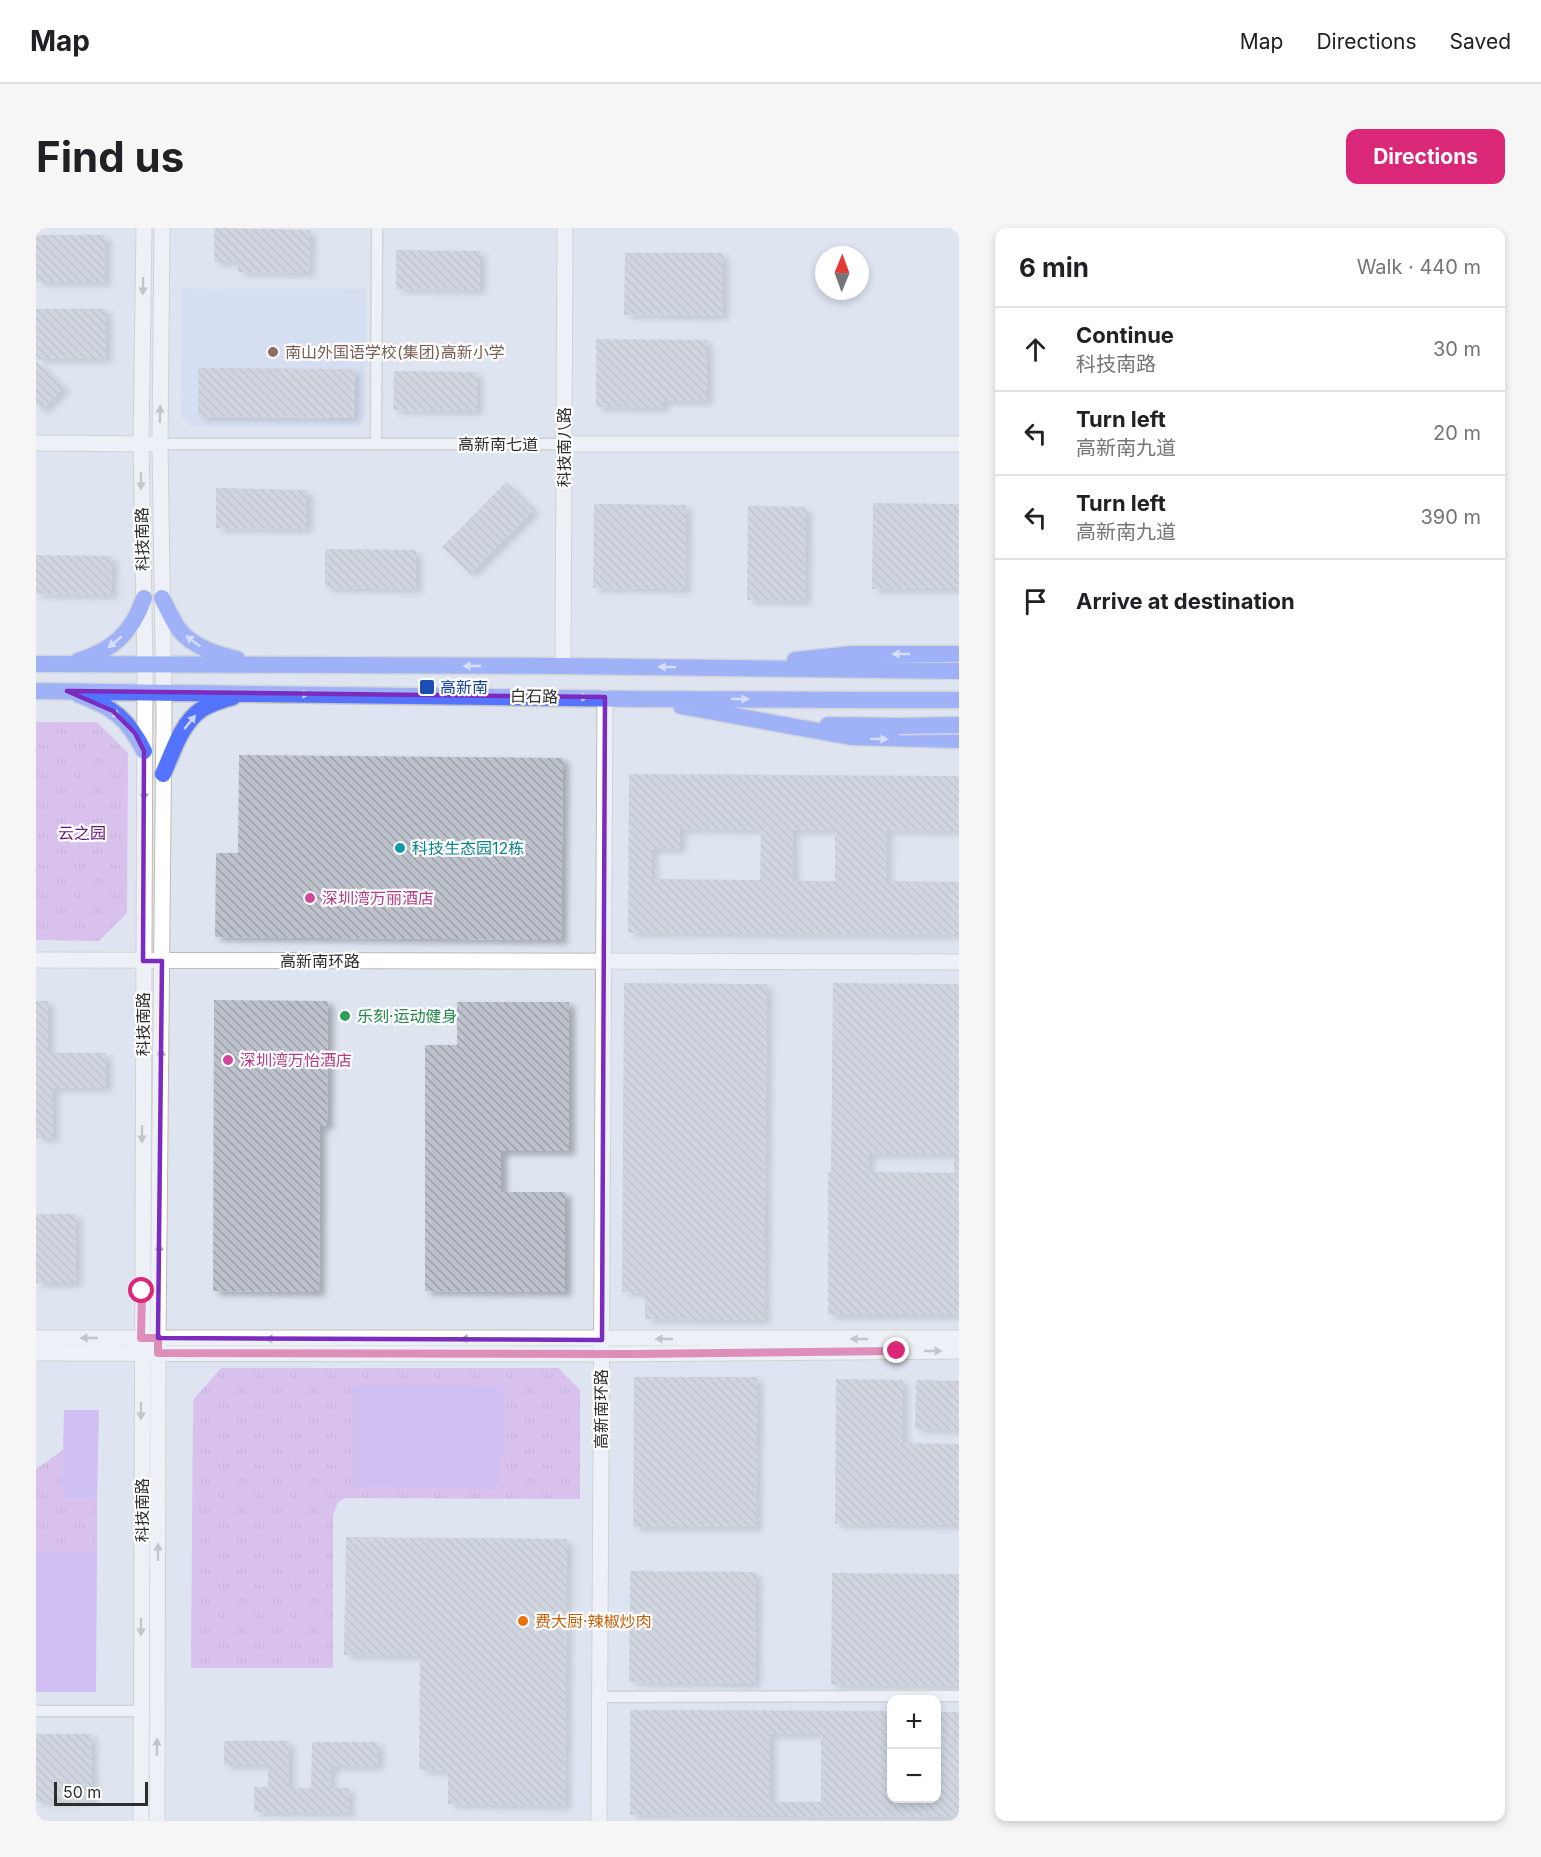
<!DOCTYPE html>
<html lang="en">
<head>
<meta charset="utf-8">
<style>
  :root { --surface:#fff; --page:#f6f6f6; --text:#202124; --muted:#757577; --line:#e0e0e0; --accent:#db2777 }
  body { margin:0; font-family:Inter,"Noto Sans SC",sans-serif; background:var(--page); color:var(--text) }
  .controls { position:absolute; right:18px; bottom:18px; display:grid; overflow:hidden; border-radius:12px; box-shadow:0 3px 9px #0003 }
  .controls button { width:54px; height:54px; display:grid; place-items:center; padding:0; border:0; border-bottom:2px solid var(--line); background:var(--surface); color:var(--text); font:30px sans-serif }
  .compass { position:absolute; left:779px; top:18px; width:54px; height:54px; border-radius:50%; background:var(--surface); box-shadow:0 3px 9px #0003; rotate:1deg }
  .scale { position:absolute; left:18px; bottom:15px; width:94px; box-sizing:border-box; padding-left:6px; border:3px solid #2d2d2d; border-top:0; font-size:16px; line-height:21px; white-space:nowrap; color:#2d2d2d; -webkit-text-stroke:4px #fff; paint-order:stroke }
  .stop { position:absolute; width:18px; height:18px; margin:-14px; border:4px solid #db2777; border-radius:50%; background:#fff }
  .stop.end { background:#db2777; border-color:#fff; box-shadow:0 2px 6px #0008 }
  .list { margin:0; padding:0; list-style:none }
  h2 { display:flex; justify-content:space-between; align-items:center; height:78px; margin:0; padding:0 24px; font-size:26px }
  h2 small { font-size:20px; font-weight:400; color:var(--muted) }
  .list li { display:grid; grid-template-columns:39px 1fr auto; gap:18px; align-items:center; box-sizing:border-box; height:84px; padding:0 24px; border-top:2px solid var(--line) }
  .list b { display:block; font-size:22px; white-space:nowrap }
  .list p { margin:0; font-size:20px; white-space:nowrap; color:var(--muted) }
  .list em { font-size:20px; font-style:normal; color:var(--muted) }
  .icon { flex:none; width:33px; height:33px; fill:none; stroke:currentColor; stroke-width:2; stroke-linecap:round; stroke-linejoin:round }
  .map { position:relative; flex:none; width:923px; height:1593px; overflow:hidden; border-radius:12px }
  header { display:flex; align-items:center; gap:36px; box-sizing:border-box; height:84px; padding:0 30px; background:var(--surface); border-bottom:2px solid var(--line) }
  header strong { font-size:28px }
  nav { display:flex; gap:33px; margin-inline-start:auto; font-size:21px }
  .intro { display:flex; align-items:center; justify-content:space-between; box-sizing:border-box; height:144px; padding:0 36px }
  h1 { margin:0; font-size:42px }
  .button { padding:15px 27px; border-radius:12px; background:var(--accent); color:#fff; font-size:21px; font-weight:700 }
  main { display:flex; gap:36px; padding:0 36px }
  aside { flex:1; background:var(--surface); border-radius:12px; box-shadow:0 3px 9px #0003 }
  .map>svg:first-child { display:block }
  .education { fill:#cdd7f3 }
  .park { fill:url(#park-tufts) }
  .pitch { fill:#bf90f4 }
  .building { fill:url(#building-back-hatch); fill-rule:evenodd; filter:url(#shadow) }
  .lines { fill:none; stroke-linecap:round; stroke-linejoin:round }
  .street-casing { stroke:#bebcae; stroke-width:13 }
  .secondary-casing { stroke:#bebcae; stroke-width:17 }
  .primary-casing { stroke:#c4c4c4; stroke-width:19 }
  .street { stroke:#fff; stroke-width:10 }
  .secondary { stroke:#fff; stroke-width:15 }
  .primary { stroke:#5474ff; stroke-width:16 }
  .primary-bridge-casing { stroke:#c4c4c4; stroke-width:19; stroke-linecap:butt }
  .primary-bridge { stroke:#5474ff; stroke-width:16 }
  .oneway { fill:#a0a0a0 }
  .oneway2 { fill:#ccd5ff }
  .route { stroke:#db2777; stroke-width:8 }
  .marked { fill:none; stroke:#7b2cbf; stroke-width:4.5; stroke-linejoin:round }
  .education-dot { fill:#8d6e63; stroke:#fff; stroke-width:2 }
  .transit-dot { fill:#1a4fb4; stroke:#fff; stroke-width:2 }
  .culture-dot { fill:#0f9aa8; stroke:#fff; stroke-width:2 }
  .hotel-dot { fill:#d1479c; stroke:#fff; stroke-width:2 }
  .leisure-dot { fill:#2e9e5b; stroke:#fff; stroke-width:2 }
  .food-dot { fill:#e8710a; stroke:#fff; stroke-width:2 }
  .labels { text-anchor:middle; stroke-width:4.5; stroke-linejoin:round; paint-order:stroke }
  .education-label { font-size:16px; fill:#785e54; stroke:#fff; text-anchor:start }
  .street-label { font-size:16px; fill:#2d2d2d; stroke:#fff }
  .transit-label { font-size:16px; fill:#164399; stroke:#fff; text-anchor:start }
  .park-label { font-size:16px; fill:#651375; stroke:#fff }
  .culture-label { font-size:16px; fill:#0d838f; stroke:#fff; text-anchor:start }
  .hotel-label { font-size:16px; fill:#b23c85; stroke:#fff; text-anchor:start }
  .leisure-label { font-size:16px; fill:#27864d; stroke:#fff; text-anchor:start }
  .food-label { font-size:16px; fill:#c56008; stroke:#fff; text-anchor:start }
</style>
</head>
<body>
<header>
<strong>Map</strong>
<nav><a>Map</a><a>Directions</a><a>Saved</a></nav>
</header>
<div class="intro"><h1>Find us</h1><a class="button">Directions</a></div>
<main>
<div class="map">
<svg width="923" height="1593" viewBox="0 0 923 1593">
  <defs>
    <pattern id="park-tufts" width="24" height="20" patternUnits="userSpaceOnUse" patternTransform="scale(1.5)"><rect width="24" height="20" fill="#d395ec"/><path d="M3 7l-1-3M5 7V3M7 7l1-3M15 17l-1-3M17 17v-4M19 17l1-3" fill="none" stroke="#ac7ac0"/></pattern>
    <pattern id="building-back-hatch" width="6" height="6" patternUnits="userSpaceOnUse" patternTransform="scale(1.5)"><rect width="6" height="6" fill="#bec2cc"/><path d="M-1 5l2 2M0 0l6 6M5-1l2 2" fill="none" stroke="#9b9ea6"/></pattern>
    <filter id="shadow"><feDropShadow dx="6" dy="4" stdDeviation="3" flood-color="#0004"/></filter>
  </defs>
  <rect width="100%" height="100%" fill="#dee5f0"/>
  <path class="education" d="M146 60 330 61 329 189 322 199 156 198 145 187Z"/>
  <path class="park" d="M0 494H61L92 525 91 685 63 713 0 712Z
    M185 1140H522L544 1162V1271L309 1270 302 1274 297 1288V1440H155L157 1172Z
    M27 1222 26 1270 61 1271V1324H0V1241Z"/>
  <path class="pitch" d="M321 1158 463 1159 468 1163V1223L462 1231V1256L458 1261 321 1259 317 1255V1162Z
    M28 1182H63L61 1271 26 1270Z
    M0 1324H61L60 1464H0Z"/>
  <path class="building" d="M178 0 274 2 273 45 202 44V34H178Z
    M0 7H69V54H0Z
    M360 22 444 23V62L360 61Z
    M589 25H687V88L588 87Z
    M0 81H70V131H0Z
    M560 111 671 112V173H627V180L560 179Z
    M0 133 28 160 6 182 0 176Z
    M162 140 319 141 318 190 162 189Z
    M358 143 441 144V183L357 182Z
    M470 254 498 282 434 346 406 319Z
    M180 260 271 262V301L180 300Z
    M837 275 923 276V361H836Z
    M558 276 650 277 649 361 557 360Z
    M712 278 770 279 769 373 711 372Z
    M289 321 380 322V361L289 360Z
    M0 327 76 328 75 367 0 366Z
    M203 527 527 530 525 712 179 709 180 625H202Z
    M593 546 923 548V603L851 602 850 653 923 654V707L592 705ZM644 601 725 602 724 652 616 651V621H644ZM757 602H799V653H757Z
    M588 755 731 756 728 1092 609 1091V1065L586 1064Z
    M797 755 923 756V1087H792V944H795ZM833 926H918V945L832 944Z
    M178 772 292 773 291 898H284L283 1064 177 1063Z
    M0 773H12V825H70V860H17V910H0Z
    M421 774H533V923H465V964H529V1064L389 1063V817H421Z
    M0 986H40V1055H0Z
    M598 1149H721L720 1299H597Z
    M800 1151 867 1152V1215L923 1216V1297L799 1296Z
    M880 1152 923 1153V1202L879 1201Z
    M310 1309 531 1311 529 1578 412 1576V1543L383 1542 384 1428 308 1427Z
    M594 1343 720 1344 719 1456 593 1454Z
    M796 1345 923 1346V1458L795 1457Z
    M594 1482 855 1483V1570H900V1484H923V1589L594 1587ZM734 1506H785V1574H734Z
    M0 1506H55L56 1573 0 1574Z
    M188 1513H253V1560H275L276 1514H342V1538H295L294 1560H313L312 1585 218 1584V1559H232V1537H188Z"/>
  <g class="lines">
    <defs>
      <path id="street" d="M124 216H528
        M340 216 341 0
        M564 1469 923 1468
        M0 1483H105"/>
      <path id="secondary" d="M0 215 115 216
        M528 216H923
        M527 438 529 0
        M0 732 923 734
        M0 1110H923
        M0 1125 566 1126 923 1123
        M105 1593 109 437 105 216 108 0
        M121 1593 122 1110 128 486 124 216 126 0
        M563 1593 569 469"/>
      <path id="primary" d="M126 370C131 380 136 391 142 400 156 419 180 426 201 431
        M759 432 816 426H923
        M42 433C77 422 96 405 108 370
        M0 436 527 438 923 443
        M0 463 604 471 824 472
        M43 467C77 479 92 491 108 523
        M645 478 815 509 923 512
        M792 497 863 498
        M127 546C137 524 145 495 166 481 176 475 186 472 197 469"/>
    </defs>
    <use href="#street" class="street-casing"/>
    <use href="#secondary" class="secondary-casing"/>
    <use href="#primary" class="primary-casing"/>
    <use href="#street" class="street"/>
    <use href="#secondary" class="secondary"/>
    <use href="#primary" class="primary"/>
    <defs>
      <path id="primary-bridge" d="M824 472H923
        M863 498 923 497"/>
    </defs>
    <use href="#primary-bridge" class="primary-bridge-casing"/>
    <use href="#primary-bridge" class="primary-bridge"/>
  </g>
  <defs><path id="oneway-solid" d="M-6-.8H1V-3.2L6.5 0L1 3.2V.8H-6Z" transform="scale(1.5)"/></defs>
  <g class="oneway">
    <use href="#oneway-solid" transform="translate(107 58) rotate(91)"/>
    <use href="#oneway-solid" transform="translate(124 186) rotate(-89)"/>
    <use href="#oneway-solid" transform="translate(105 253) rotate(90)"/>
    <use href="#oneway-solid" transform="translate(108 564) rotate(90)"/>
    <use href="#oneway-solid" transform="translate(125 829) rotate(-90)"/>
    <use href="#oneway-solid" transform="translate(106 906) rotate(90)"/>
    <use href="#oneway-solid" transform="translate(123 1024) rotate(-90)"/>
    <use href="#oneway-solid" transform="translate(53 1110) rotate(-180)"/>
    <use href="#oneway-solid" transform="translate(238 1111) rotate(-180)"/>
    <use href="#oneway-solid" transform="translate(433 1111) rotate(-180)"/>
    <use href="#oneway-solid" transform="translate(628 1111) rotate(180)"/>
    <use href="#oneway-solid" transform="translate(823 1111) rotate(180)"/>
    <use href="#oneway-solid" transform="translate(897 1123)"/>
    <use href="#oneway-solid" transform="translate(105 1183) rotate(90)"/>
    <use href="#oneway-solid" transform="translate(122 1324) rotate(-90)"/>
    <use href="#oneway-solid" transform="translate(105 1399) rotate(90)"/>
    <use href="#oneway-solid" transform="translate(121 1519) rotate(-90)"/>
  </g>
  <g class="oneway2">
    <use href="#oneway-solid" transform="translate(157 413) rotate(-143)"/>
    <use href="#oneway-solid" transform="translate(79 414) rotate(141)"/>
    <use href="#oneway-solid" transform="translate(865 426) rotate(-180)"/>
    <use href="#oneway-solid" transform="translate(436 438) rotate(-180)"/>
    <use href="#oneway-solid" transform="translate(631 439) rotate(-179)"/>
    <use href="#oneway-solid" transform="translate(265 466) rotate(1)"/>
    <use href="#oneway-solid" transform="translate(544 469) rotate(1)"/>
    <use href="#oneway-solid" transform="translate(704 471)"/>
    <use href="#oneway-solid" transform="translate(77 484) rotate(36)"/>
    <use href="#oneway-solid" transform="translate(154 494) rotate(-51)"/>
    <use href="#oneway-solid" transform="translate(843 511) rotate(1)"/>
  </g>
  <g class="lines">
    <path class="route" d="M106 1063 105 1110H122V1125L598 1126 861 1123"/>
  </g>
  <path d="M0 0H923V1593H0ZM31 463 569 469 566 1112 122 1110 126 733H107L108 523 99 505 77 483Z" fill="#dee5f0" fill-opacity=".55" fill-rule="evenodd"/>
  <path class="marked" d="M31 463 569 469 566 1112 122 1110 126 733H107L108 523 99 505 77 483Z"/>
  <circle class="education-dot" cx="237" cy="124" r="6"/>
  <rect class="transit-dot" x="383" y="451" width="16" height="16" rx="3"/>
  <circle class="culture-dot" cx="364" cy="620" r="6"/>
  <g class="hotel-dot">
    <circle cx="274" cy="670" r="6"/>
    <circle cx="192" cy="832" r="6"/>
  </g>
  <circle class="leisure-dot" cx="309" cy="788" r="6"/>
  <circle class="food-dot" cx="487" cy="1393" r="6"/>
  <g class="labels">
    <g class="education-label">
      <text x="249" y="130">南山外国语学校(集团)高新小学</text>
    </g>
    <g class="street-label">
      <text x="462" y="222">高新南七道</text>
      <text transform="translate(528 219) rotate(-90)" y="6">科技南八路</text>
      <text transform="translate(106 311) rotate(-91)" y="6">科技南路</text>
      <text transform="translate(498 468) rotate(1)" y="6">白石路</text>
      <text x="284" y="739">高新南环路</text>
      <text transform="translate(107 796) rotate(-90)" y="6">科技南路</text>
      <text transform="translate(565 1181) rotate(-90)" y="6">高新南环路</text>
      <text transform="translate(106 1282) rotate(-90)" y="6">科技南路</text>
    </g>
    <g class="transit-label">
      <text x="404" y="465">高新南</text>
    </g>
    <g class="park-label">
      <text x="46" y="611">云之园</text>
    </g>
    <g class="culture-label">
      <text x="376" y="626">科技生态园12栋</text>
    </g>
    <g class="hotel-label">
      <text x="286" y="676">深圳湾万丽酒店</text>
      <text x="204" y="838">深圳湾万怡酒店</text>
    </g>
    <g class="leisure-label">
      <text x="321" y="794">乐刻·运动健身</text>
    </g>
    <g class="food-label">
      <text x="499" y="1399">费大厨·辣椒炒肉</text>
    </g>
  </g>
</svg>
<div class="controls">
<button>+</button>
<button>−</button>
</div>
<svg class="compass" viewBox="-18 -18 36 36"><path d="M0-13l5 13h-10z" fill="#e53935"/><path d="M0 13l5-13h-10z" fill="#757577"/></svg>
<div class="scale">50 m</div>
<div class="stop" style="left:106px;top:1063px"></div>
<div class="stop end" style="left:861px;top:1123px"></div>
</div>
<aside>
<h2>6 min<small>Walk · 440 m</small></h2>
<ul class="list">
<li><svg class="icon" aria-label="ahead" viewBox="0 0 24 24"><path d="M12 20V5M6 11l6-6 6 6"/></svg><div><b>Continue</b><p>科技南路</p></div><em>30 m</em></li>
<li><svg class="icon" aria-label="left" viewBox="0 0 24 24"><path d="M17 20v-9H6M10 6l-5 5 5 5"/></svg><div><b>Turn left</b><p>高新南九道</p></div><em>20 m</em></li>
<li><svg class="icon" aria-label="left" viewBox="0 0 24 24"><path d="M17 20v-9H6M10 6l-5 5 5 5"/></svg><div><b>Turn left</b><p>高新南九道</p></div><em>390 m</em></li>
<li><svg class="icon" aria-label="arrive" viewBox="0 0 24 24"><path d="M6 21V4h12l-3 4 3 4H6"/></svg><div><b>Arrive at destination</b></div></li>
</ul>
</aside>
</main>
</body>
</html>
